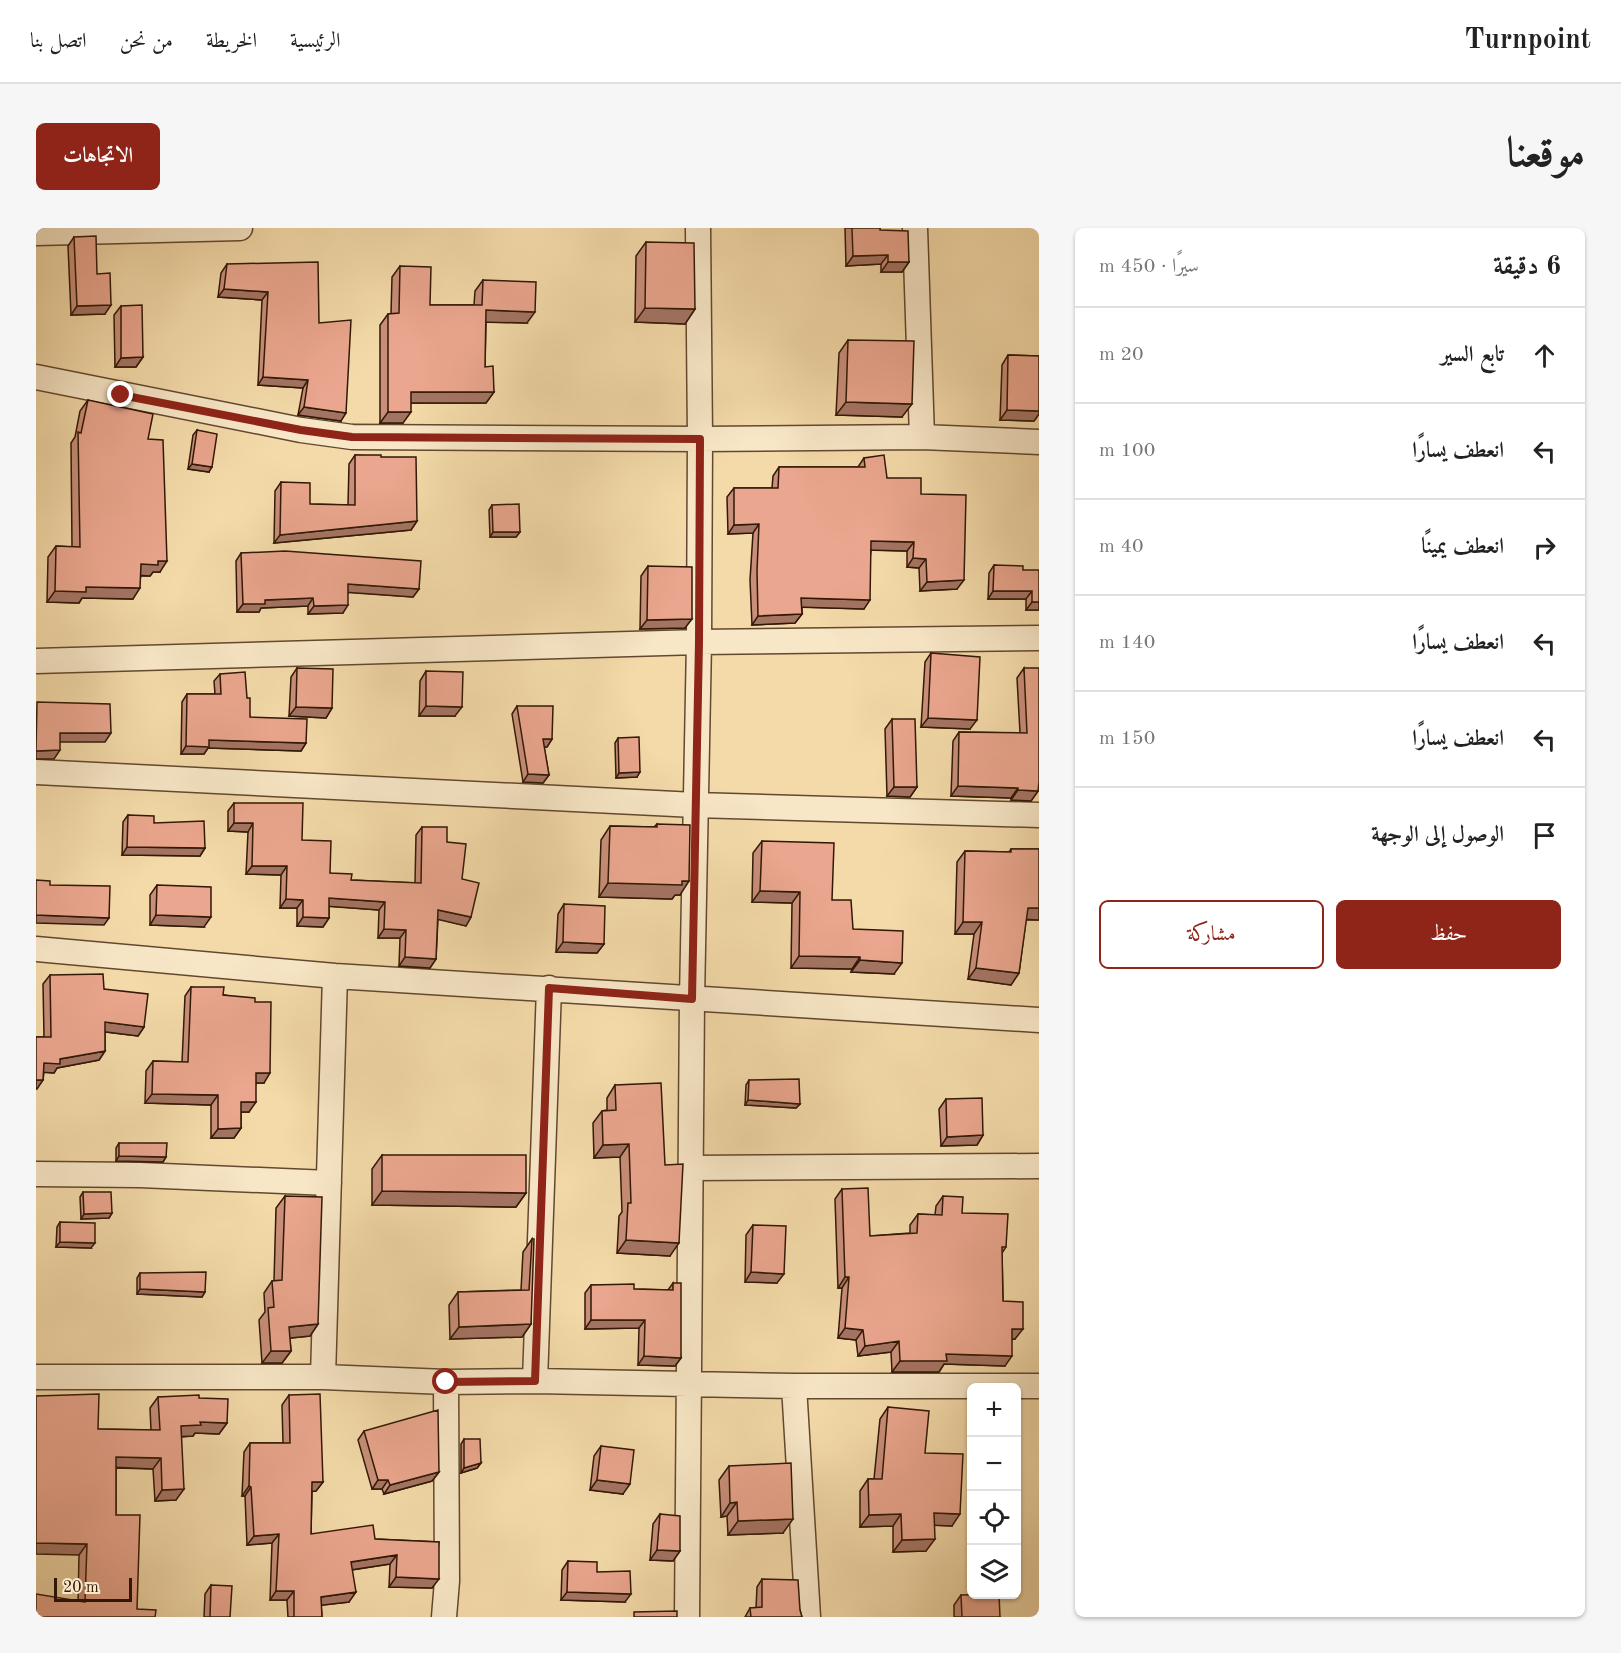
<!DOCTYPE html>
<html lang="ar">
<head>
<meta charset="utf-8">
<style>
  :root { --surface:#fff; --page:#f6f6f6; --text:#222; --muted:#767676; --line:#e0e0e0; --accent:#8f2418 }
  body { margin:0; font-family:"Old Standard TT",Amiri,serif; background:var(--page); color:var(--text); direction:rtl }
  .controls { position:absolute; right:18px; bottom:18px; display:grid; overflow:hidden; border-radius:9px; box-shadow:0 2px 4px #0004 }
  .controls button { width:54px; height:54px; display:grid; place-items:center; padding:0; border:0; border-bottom:2px solid var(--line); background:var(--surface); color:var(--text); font:30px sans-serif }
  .scale { position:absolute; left:18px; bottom:15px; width:78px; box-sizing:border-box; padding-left:6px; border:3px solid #321806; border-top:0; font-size:16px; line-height:21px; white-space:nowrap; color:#321806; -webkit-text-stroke:4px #f8e7c7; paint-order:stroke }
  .stop { position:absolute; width:18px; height:18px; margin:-14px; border:4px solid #8f2418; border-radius:50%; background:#fff }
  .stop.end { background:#8f2418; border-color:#fff; box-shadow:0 2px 6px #0008 }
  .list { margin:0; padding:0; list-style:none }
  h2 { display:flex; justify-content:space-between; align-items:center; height:78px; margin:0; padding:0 24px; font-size:26px }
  h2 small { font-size:20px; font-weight:400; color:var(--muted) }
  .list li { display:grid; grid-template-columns:39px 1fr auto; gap:18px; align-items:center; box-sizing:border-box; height:96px; padding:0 24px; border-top:2px solid var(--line) }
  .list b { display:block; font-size:22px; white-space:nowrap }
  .list em { font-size:20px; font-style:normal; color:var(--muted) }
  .actions { display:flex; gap:12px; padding:18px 24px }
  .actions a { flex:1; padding:14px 0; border:2px solid var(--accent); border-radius:9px; text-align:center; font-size:21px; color:var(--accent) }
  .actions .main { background:var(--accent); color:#fff }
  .icon { flex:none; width:33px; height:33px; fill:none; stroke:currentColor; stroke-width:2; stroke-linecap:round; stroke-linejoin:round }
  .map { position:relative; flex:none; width:1003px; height:1389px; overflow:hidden; direction:ltr; border-radius:9px }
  header { display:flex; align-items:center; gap:36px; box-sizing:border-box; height:84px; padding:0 30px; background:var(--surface); border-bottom:2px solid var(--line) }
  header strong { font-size:28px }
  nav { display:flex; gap:33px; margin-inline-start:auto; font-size:21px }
  .intro { display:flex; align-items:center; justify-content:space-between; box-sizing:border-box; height:144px; padding:0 36px }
  h1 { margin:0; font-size:42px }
  .button { padding:15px 27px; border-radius:9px; background:var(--accent); color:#fff; font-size:21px; font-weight:700 }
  main { display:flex; gap:36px; padding:0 36px }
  aside { flex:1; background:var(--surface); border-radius:9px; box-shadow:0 2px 4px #0004 }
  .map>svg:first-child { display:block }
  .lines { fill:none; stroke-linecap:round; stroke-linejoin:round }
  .minor-casing { stroke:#62482f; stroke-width:27 }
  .minor { stroke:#f8e7c7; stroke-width:24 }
  .wall { fill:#c98f7a; stroke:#321806; stroke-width:1.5 }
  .shaded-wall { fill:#a47463; stroke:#321806; stroke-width:1.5 }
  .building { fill:#eaa68e; stroke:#321806; stroke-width:1.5 }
  .route { stroke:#8f2418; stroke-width:8 }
</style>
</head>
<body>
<header>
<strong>Turnpoint</strong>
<nav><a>الرئيسية</a><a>الخريطة</a><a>من نحن</a><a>اتصل بنا</a></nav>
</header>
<div class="intro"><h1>موقعنا</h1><a class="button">الاتجاهات</a></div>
<main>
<aside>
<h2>6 دقيقة<small>سيرًا · 450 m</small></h2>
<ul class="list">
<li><svg class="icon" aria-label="ahead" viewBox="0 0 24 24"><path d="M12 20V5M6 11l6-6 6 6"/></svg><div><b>تابع السير</b></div><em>20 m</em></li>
<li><svg class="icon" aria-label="left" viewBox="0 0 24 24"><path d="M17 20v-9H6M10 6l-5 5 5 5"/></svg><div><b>انعطف يسارًا</b></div><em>100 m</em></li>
<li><svg class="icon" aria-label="right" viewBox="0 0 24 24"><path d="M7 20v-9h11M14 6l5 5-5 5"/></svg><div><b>انعطف يمينًا</b></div><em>40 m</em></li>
<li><svg class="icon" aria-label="left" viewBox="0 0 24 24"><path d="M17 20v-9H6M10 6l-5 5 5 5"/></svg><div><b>انعطف يسارًا</b></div><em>140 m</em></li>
<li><svg class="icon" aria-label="left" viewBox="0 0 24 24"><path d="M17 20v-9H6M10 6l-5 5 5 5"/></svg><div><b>انعطف يسارًا</b></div><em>150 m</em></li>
<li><svg class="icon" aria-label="arrive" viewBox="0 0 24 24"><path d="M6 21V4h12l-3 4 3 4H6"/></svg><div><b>الوصول إلى الوجهة</b></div></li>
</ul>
<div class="actions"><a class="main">حفظ</a><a>مشاركة</a></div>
</aside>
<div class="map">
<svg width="1003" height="1389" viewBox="0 0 1003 1389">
  <rect width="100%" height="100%" fill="#f4daa9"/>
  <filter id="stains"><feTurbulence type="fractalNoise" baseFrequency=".00333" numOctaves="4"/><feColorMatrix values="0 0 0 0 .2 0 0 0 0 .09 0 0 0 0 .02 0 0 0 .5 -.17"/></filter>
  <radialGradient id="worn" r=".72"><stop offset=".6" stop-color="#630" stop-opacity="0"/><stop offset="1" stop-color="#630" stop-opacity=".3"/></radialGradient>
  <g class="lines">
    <defs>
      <path id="minor" d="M879 0 886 209
        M0 5 204 0
        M0 149 265 202 316 209 664 211 886 209 1003 214
        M0 433 663 414 1003 410
        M0 544 659 577 1003 587
        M0 721 299 748 1003 792
        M656 940 1003 938
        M0 946 104 947 293 955
        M0 1149H287L410 1154 499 1153 758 1158H1003
        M287 1149 299 748
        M499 1153 513 760
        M758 1158 772 1389
        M408 1389 411 1353 410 1154
        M651 1389 656 771 663 414 664 211 662 0"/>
    </defs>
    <use href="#minor" class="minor-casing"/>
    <use href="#minor" class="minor"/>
  </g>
  <path class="wall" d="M809 0H844V2L873 34 866 44H845V36L810 38Z
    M38 9 61 46 69 86 35 87 32 18Z
    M610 14 659 81 649 96 599 94 600 28Z
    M191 36 283 95 305 193 262 187 267 160 222 157 226 72 182 69 185 45Z
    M364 38 394 77H438L439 63 447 52 491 95 450 94 449 139 458 164 450 175H375L367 195H344V97L352 86H355L356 49Z
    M85 78 107 129 100 139H79L78 87Z
    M812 112 866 189 800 187 803 125Z
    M972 127 1003 128V186L998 193 964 192 966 137Z
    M52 172 112 211 124 344H117L114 348H105L97 371 46 370 43 375 11 374 12 329 20 318 36 319 35 215 39 209 44 183Z
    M161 202 173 244 152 241 157 207Z
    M319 227 345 229 381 293 375 302 238 315 239 263 245 254 274 276 312 277 313 236Z
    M828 230 851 250 885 266 921 361 884 363 883 340 871 339V323L835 322 828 381 766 379V386L759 395 716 397 714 352 717 305 692 306 691 269 698 260H736L737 248 743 239H822Z
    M456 277 484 304 480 309H454L453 282Z
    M205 325 383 361 377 369 312 364 307 385 272 386V378L225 380 223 384H201L200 333Z
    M958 337 987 342 1003 382H990V371H952L953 345Z
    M612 338 649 400 604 401 605 348Z
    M895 425 934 501 885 499 889 434Z
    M261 440 296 480 290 490 253 488 255 449Z
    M988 440 1003 560H1002V563L995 573 975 572V570L915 568 917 513 923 504 984 505 981 450Z
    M390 443 419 488H383L384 453Z
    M184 446 211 470 214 489 270 515 265 523 172 520 168 526H145L146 474 151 466H179L178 453Z
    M481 478 516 511 511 519H508L513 547 507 555 487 554 476 486Z
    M856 491 881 559 874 569 851 568 849 501Z
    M582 510 601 549 580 550 579 515Z
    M198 575 266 612 294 645 315 652 379 655 380 607 386 599 411 614 426 651 435 689 430 698 402 691 400 731 394 740 363 738 364 710H342L343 682 293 678V690L287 699 261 698V680H244L245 647 210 646 212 604 192 603V583Z
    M92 587 118 595 169 620 164 628 86 627 87 594Z
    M621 596 644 667H639L636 671 563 669 565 612 574 598 618 599Z
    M726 613 796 672 817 701 858 746 815 744 816 741 755 740 756 675 716 674 717 625Z
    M975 621H1003V692H990L983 745 975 757 932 751 938 706H919L921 634 929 623 973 624Z
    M121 657 168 699 114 697V667Z
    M528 676 568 716 561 725 520 724 522 686Z
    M14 747 68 761 108 799 102 808 69 804V823L63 832 21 840 18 845 8 844 7 852 0 861V809H8L7 756Z
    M155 759 219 774 228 855H220L213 884H205V900L198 910H175V877L109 875 110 843 117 833 146 834 149 768Z
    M713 852 764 876 760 880 709 877 710 857Z
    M579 857 629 937 634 1028 581 1025 583 988 586 984 584 929 558 930 557 895 566 883 571 882V870Z
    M910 871 947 907 941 917 905 918 903 881Z
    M83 915 130 929 127 934 80 933V920Z
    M346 927 490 965 480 979 336 977V941Z
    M806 961 834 1008 874 1005V997L882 986 899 987 900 978 907 968 926 985 970 1019 966 1025 967 1073 979 1111H976L969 1138 908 1136 903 1144H856L855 1124 822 1128 820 1112 802 1110 806 1060H802L799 971Z
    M47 964 76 985 73 990 45 991 44 969Z
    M249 968 282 1096 274 1108 254 1110 255 1123 246 1135H226L223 1092 229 1084 228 1065 236 1053H238L240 980Z
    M24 994 55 1020 20 1019 21 999Z
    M717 997 741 1055 709 1054 710 1007Z
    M496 1011 495 1096 486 1109 414 1111 413 1077 422 1064 485 1062 487 1024Z
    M104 1045 169 1064 166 1069 101 1066V1050Z
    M637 1055 645 1130 639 1138 602 1137 603 1100 549 1101V1065L555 1057 598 1061 632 1062Z
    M253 1167 287 1254 280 1263H276L275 1306 339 1311 403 1314 396 1360 353 1359 354 1336 316 1342 313 1374 285 1377 286 1389H252L251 1372H234L236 1315 211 1317 209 1268H206L208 1224 214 1215H247L246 1177Z
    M122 1169 163 1170 191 1195 183 1206 159 1205 157 1208 145 1209 140 1272 119 1273 117 1241 80 1240V1287L101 1381 119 1389 42 1373 43 1327 62 1201 115 1202 114 1180Z
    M852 1179 889 1225 916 1298 898 1297 890 1323 857 1324V1298L824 1299V1263L832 1251H838L844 1191Z
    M328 1203 403 1244 396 1253 348 1266 346 1261H336L322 1212Z
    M428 1211 445 1235 441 1240 425 1245V1216Z
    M565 1218 587 1266 554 1262 558 1228Z
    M693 1238 747 1305 692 1307 691 1288 685 1289 683 1252Z
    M624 1286 644 1323 637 1333 614 1332 617 1296Z
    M532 1333 561 1344 589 1374 525 1372 526 1342Z
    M726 1351 764 1382 766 1389H709L714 1380H720L721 1359Z
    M175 1357 194 1389H168L169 1366Z
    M925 1367 964 1389H918V1377Z"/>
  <path class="shaded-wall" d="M852 27 845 36 810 38 817 28Z
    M852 34H873L866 44H845Z
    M188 61 232 64 226 72 182 69Z
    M75 77 69 86 35 87 41 78Z
    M609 80 659 81 649 96 599 94Z
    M450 82 499 84 491 95 442 94Z
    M107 129 100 139H79L85 130Z
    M227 149 272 152 267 160 222 157Z
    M375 164H458L450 175H367Z
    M810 174 876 176 866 189 800 187Z
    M268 179 310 185 305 193 262 187Z
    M971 182 1003 183V186L998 193 964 192Z
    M352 184H375L367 195H344Z
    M156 236 176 239 173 244 152 241Z
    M381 293 375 302 238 315 244 307Z
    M723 296 717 305 692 306 698 297Z
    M457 304H484L480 309H454Z
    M835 313 878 314 871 323 829 322Z
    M877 330 890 331 883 340 871 339Z
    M122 333H131L124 344H117L114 348 98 347 105 336Z
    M928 352 921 361 884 363 891 354Z
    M312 356 383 361 377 369 306 364Z
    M50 359 104 360 97 371 46 370 43 375 11 374 19 363Z
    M957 363H996L990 371H952Z
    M277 370 272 378 225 380 223 384H201L207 376 229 372Z
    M765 370 834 372 828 381 759 379Z
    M996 374H1003V382H990Z
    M312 377 307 385 272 386 278 378Z
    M766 386 759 395 716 397 722 388Z
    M656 391 649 400 604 401 611 392Z
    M390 478 426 479 419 488H383Z
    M260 479 296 480 290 490 253 488Z
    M892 490 941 492 934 501 885 499Z
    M24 505H75L69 514H18Z
    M507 511H516L511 519H501Z
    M173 512 270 515 265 523 172 520 168 526H145L150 518Z
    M24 522 18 531H0V523Z
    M604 544 601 549 580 550 583 545Z
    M492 546 513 547 507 555 487 554Z
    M922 558 982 560 975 570 915 568Z
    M858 559H881L874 569 851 568Z
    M982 562 1002 563 995 573 975 572Z
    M198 595H217L212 604 192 603Z
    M91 619 169 620 164 628 86 627Z
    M216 638H251L245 647 210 646Z
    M653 653 644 667H639L636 671 563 669 572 655Z
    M724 663 764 664 756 675 716 674Z
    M293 670 349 674 343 682 288 678Z
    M250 671 267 672 261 680H244Z
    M992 680H1003V692L983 691Z
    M402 682 435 689 430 698 396 690Z
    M0 687 73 690 68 697 0 695Z
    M120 687 175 689 168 699 114 697Z
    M267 689 293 690 287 699 261 698Z
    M927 694H946L938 706H919Z
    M348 701 370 702 364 710H342Z
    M527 714 568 716 561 725 520 724Z
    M763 728 824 729 816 741 755 740Z
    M369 729 400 731 394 740 363 738Z
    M824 732 866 735 858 746 815 744Z
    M940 740 983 745 975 757 932 751Z
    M69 794 108 799 102 808 62 803Z
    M69 823 63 832 21 840 18 845 2 844 8 835 24 831Z
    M220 845H234L228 855H213Z
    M0 852H7L1 861H0Z
    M116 866 182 867 175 877 109 875Z
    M712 872 764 876 760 880 709 877Z
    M205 874H220L213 884H199Z
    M205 900 198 910H175L182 901Z
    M947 907 941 917 905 918 911 909Z
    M593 916 584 929 558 930 567 917Z
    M83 928 130 929 127 934 80 933Z
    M346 963 490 965 480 979 336 977Z
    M76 985 73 990 45 991 48 986Z
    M590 1012 643 1015 634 1028 581 1025Z
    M24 1014 59 1015 55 1020 20 1019Z
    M715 1044 748 1046 741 1055 709 1054Z
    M809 1049H813L806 1060H802Z
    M104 1061 169 1064 166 1069 101 1066Z
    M555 1092H609L603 1100 549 1101Z
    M282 1096 274 1108 245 1111 253 1099Z
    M495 1096 486 1109 414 1111 423 1099Z
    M809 1100 827 1102 820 1112 802 1110Z
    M976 1101H987L979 1111H969Z
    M863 1113 855 1124 822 1128 829 1118Z
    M235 1123H255L246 1135H226Z
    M910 1126 976 1128 969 1138 908 1136 903 1144H856L864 1133Z
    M608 1128 645 1130 639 1138 602 1137Z
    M164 1194 191 1195 183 1206 159 1205 157 1208 137 1209 145 1198Z
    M80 1229 125 1230 117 1241 73 1239Z
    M445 1235 441 1240 425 1245 428 1240Z
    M403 1244 396 1253 348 1266 354 1257Z
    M342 1252H352L346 1261H336Z
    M561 1252 594 1256 587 1266 554 1262Z
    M276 1254H287L280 1263 270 1264Z
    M213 1258 215 1259 209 1268H206Z
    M148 1261 140 1272 119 1273 126 1262Z
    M701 1274 691 1288 685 1289 694 1275Z
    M898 1285 924 1286 916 1298 890 1297Z
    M865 1286 857 1298 824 1299 833 1287Z
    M757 1291 747 1305 692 1307 702 1293Z
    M243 1306 236 1315 211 1317 218 1308Z
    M899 1311 890 1323 857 1324 866 1312Z
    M0 1315 51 1316 43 1327 0 1326Z
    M621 1322 644 1323 637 1333 614 1332Z
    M361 1327 354 1336 308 1343 315 1334Z
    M360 1349 403 1351 396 1360 353 1359Z
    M240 1363H258L251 1372H234Z
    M320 1364 313 1374 279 1378 285 1369Z
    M531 1364 595 1366 589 1374 525 1372Z"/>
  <path class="building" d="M816 0H844V2L872 3 873 34H852V27L817 28Z
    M60 8 61 46 74 45 75 77 41 78 38 9Z
    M610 14 658 15 659 81 609 80Z
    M282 34 283 95 315 92 310 185 268 179 272 152 227 149 232 64 188 61 191 36Z
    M364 38 395 39 394 77H446L447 52 500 54 499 84 450 82 449 139 457 138 458 164H375V184H352V86L363 85Z
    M106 77 107 129 85 130V78Z
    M812 112 878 113 876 176 810 174Z
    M972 127 1003 128V183L971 182Z
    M52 172 117 186 112 211 127 212 131 333H122V337L105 336 104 360 50 359V364L19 363 20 318 44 319 42 204 45 205Z
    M161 202 181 206 176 239 156 236Z
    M319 227H345V229H380L381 293 244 307 245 254 274 255V276L319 277Z
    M848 227 851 250H885V266L930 267 928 352 891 354 890 331 877 330 878 314 835 313 834 372 765 370 766 386 722 388 721 343 723 296 698 297V260H742L743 239H829L828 230Z
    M483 276 484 304H457L456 277Z
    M249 323 385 333 383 361 312 356V377L278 378 277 370 229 372V376H207L205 325Z
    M958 337 987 338V342H1003V374H996V363H957Z
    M612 338 656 339V391L611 392Z
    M895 425 944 429 941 492 892 490Z
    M261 440 297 441 296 480 260 479Z
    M988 440H1003V554L1002 563 982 562V560L922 558 923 504 991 505Z
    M390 443 427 444 426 479 390 478Z
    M209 444 211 470H214V489L271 491 270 515 173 512V519L150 518 151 466H185L184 446Z
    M1 474 74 476 75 505H24V522L0 523Z
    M481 478H517L516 511H507L513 547 492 546Z
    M856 491H879L881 559H858Z
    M603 509 604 544 583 545 582 510Z
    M198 575H267L266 612 295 613 294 645 316 646 315 652 385 655 386 599H411V614L430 616 426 651 443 655 435 689 402 682 400 731 369 729 370 702 348 701 349 674 293 670V690L267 689V672L250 671 251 638H216L217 595H198Z
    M92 587 118 588V595L168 593 169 620 91 619Z
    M621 596 654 597 653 653H646V657L572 655 574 598 621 599Z
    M726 613 798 615 796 672H815L817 701 867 703 866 735 824 732V729L763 728 764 664 724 663Z
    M975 621H1003V680H992L983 745 940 740 946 694H927L929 623 975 624Z
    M0 652 14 653V657L74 658 73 690 0 687Z
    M121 657 175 659V689L120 687Z
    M528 676 569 678 568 716 527 714Z
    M67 746 68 761 112 766 108 799 69 794V823L24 831V836L8 835 7 852H0V809H15L14 747Z
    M155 759H188L187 767 219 770V774H235L234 845H220V874H205V900L182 901V867L116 866 117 833 152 834Z
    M763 851 764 876 712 872 713 852Z
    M625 855 629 937 647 936 643 1015 590 1012 592 975H595L593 916 567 917 566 883 580 882 579 857Z
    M946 870 947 907 911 909 910 871Z
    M83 915H131L130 929 83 928Z
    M346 927H490V965L346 963Z
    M832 960 834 1008 881 1005 882 986 906 987 907 968 927 969 926 985 972 986 970 1019H966L967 1073 987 1074V1101H976V1128L910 1126 911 1133H864L863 1113 829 1118 827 1102 809 1100 813 1049H809L806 961Z
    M47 964H75L76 985 48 986Z
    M249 968 286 969 282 1096 253 1099 255 1123H235L232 1080 238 1079 236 1053 246 1052Z
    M24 994 59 995V1015L24 1014Z
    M717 997 750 998 748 1046 715 1044Z
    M496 1011H498L495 1096 423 1099 422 1064 493 1062Z
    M170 1044 169 1064 104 1061V1045Z
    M637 1055H645V1130L608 1128 609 1092H555V1057L598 1056V1061L637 1062Z
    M63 1166 62 1201 124 1202 122 1169 163 1167V1170L192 1171 191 1195 164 1194 165 1197 145 1198 148 1261 126 1262 125 1230 80 1229V1287H104L101 1381 120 1382 119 1389H6L0 1388V1366L49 1374 51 1316 0 1315V1168Z
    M284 1166 287 1254H276L275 1306 337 1297 339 1311 403 1314V1351L360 1349 361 1327 315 1334 320 1364 285 1369 286 1389H258V1363H240L243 1306 218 1308 215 1259 213 1258 214 1215H254L253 1167Z
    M852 1179 893 1183 889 1225 927 1226 924 1286 898 1285 899 1311 866 1312 865 1286 833 1287 832 1251H846Z
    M402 1182 403 1244 354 1257 352 1252H342L328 1203Z
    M428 1211H444L445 1235 428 1240Z
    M565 1218 598 1222 594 1256 561 1252Z
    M755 1235 757 1291 702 1293 701 1274 694 1275 693 1238Z
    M624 1286 644 1288V1323L621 1322Z
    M532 1333 561 1334V1344L594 1343 595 1366 531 1364Z
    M726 1351 762 1352 764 1382 766 1389H715L714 1380 726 1379Z
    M175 1357 196 1358 194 1389H174Z
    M963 1366 964 1389H926L925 1367Z
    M641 1383V1389H598V1384Z"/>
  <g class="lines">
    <path class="route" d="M85 167 265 202 316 209 664 211 663 414 656 771 513 760 499 1153 410 1154"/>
  </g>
  <rect width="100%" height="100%" filter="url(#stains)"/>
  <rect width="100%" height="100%" fill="url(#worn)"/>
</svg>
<div class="controls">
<button>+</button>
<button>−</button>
<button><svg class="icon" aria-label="locate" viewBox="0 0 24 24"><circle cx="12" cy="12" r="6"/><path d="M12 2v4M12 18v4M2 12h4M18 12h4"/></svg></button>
<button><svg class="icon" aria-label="layers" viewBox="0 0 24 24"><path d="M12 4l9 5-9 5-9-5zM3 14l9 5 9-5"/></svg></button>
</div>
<div class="scale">20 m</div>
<div class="stop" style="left:410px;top:1154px"></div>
<div class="stop end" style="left:85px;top:167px"></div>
</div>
</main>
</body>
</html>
